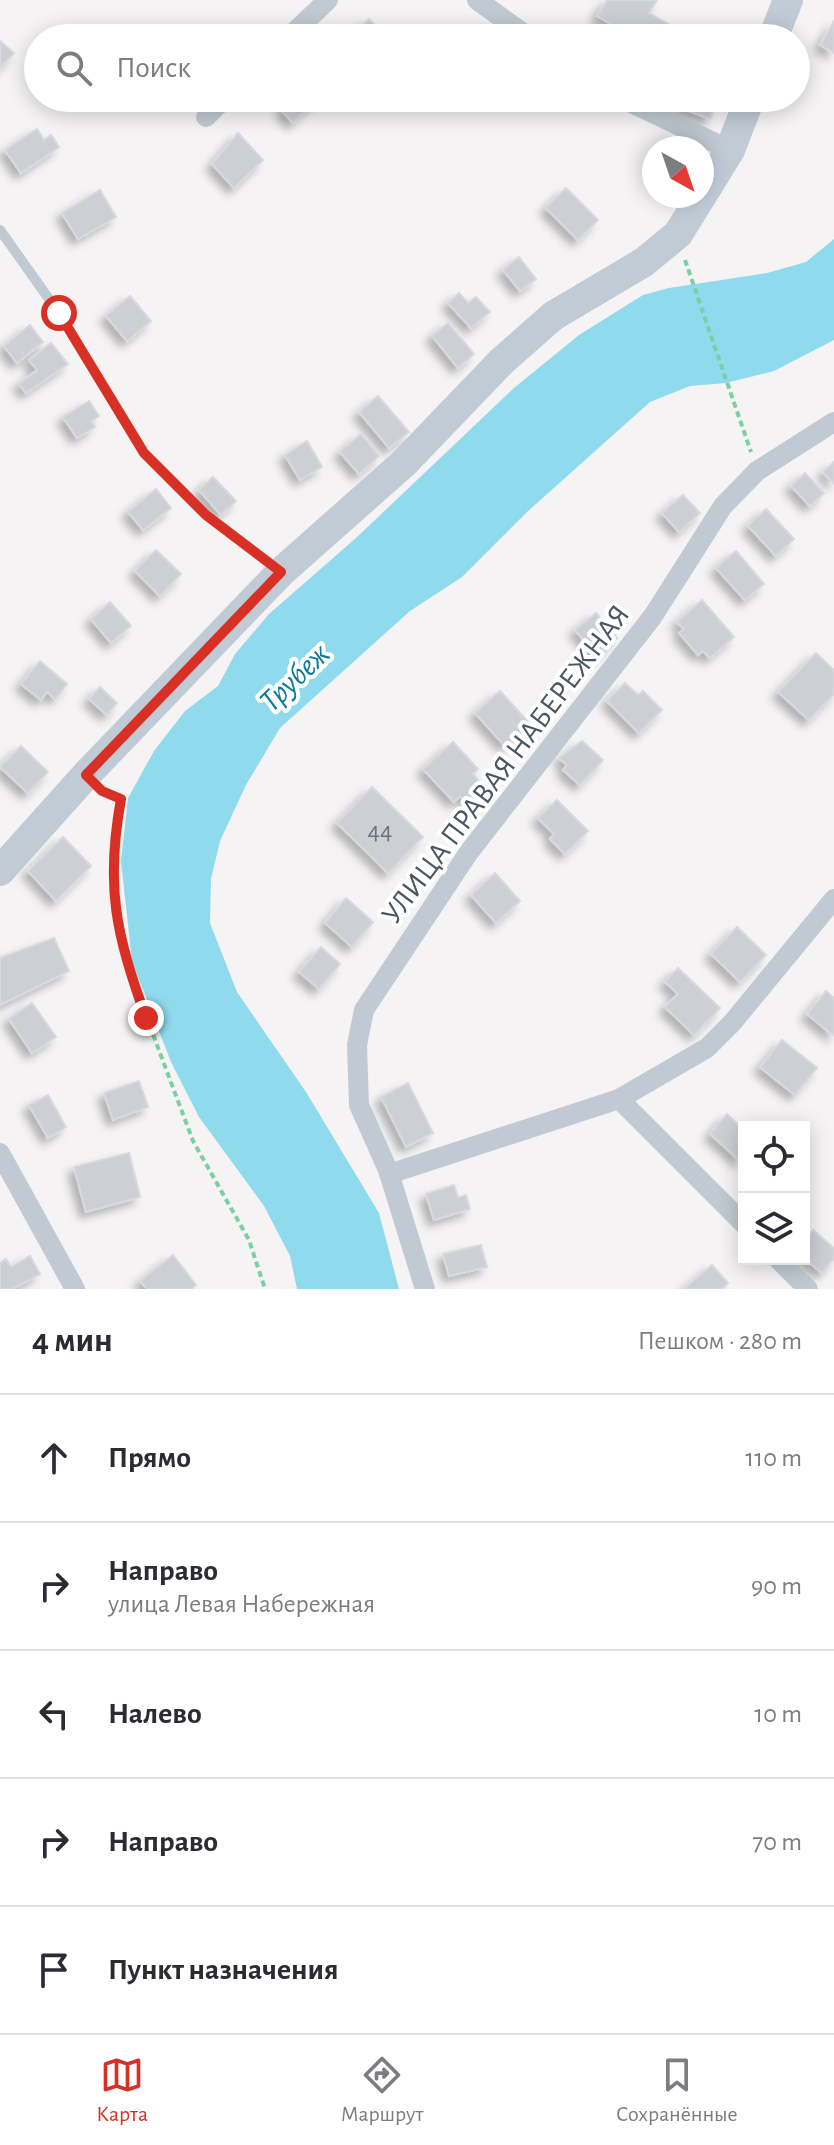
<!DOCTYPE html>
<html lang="ru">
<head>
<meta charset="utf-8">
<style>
  :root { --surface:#fff; --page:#f2f2f3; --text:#2b2b33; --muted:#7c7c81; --line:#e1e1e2; --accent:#d93025 }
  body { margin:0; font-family:"Alegreya Sans",sans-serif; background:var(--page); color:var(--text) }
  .controls { position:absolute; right:24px; bottom:24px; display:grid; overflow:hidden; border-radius:0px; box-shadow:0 4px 20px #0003 }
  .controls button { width:72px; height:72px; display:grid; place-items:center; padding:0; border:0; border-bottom:2px solid var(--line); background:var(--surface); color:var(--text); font:40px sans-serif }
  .compass { position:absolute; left:642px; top:136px; width:72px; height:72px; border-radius:50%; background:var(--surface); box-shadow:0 4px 20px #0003; rotate:140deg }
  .stop { position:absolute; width:24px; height:24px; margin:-18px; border:6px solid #d93025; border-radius:50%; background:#fff }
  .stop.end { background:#d93025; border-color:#fff; box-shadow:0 2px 8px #0008 }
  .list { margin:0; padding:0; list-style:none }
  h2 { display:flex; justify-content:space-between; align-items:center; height:104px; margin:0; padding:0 32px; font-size:34px }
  h2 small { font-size:26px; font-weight:400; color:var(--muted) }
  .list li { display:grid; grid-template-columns:52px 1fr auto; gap:24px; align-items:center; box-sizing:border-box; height:128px; padding:0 32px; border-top:2px solid var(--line) }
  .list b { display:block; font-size:30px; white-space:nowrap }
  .list p { margin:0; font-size:26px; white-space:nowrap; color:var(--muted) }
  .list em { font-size:26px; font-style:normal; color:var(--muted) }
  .icon { flex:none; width:44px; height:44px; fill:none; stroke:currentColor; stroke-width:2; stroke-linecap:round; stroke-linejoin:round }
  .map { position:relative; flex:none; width:834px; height:1289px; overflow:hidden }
  .search { position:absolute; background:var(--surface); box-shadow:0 4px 20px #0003; left:24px; right:24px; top:24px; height:88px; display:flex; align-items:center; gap:20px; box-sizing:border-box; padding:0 28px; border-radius:44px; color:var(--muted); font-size:30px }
  .sheet { height:744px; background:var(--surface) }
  nav { display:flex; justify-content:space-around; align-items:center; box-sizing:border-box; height:112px; border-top:2px solid var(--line); background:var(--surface); font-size:22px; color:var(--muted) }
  nav a { display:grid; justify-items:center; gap:4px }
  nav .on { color:var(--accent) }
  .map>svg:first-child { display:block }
  .water { fill:#90daee }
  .building { fill:#cdcfd5; stroke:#d7d9de; stroke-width:2; filter:url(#shadow) }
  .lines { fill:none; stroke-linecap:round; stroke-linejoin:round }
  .path { stroke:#7ad0a6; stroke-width:4; stroke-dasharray:6 4; stroke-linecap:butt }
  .lane { stroke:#c1cad2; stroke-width:10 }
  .street { stroke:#c1cad2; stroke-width:20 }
  .secondary { stroke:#c1cbd6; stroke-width:30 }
  .route { stroke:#d93025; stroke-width:10 }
  .labels { text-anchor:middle; stroke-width:8; stroke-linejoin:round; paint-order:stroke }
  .number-label { font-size:26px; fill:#6b747e }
  .street-label { font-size:30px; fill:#4a5661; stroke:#fff }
  .water-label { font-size:32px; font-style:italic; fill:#0c7c9b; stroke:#fff }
</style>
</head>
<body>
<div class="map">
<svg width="834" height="1289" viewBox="0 0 834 1289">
  <defs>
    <filter id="shadow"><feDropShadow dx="-6" dy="6" stdDeviation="4" flood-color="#0004"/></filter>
  </defs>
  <rect width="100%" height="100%" fill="#f5f3f3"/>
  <path class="water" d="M834 239V340L774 371 726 383 690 386 650 402 527 512 462 577 410 611 280 728 246 785 220 841 211 879 210 923 237 992 306 1092 379 1213 399 1289H297L290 1256 264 1206 199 1117 171 1062 132 961 121 861 128 798 154 751 185 711 218 686 235 654 269 614 356 538 514 388 579 335 643 295 669 288 767 273 806 262Z"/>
  <path class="building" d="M607 0H657L649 13 672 26 665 38H635L597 16Z
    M369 19 384 35 381 38H349Z
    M834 21V53L820 45Z
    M485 27 500 38H477Z
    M0 41 14 53 0 68Z
    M319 98 293 123 282 111 287 106 281 98Z
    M679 98H717L710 119 676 106Z
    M37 129 44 140 51 135 59 147 21 173 5 150Z
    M238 133 263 160 234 188 212 164Z
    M566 188 598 220 578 240 546 208Z
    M100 190 116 217 78 239 62 213Z
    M519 257 536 279 520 291 503 270Z
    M459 293 468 303 476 297 490 312 471 328 448 303Z
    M130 296 151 321 127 341 106 316Z
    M448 323 474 354 458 368 432 336Z
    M30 325 43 342 17 363 4 346Z
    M51 343 68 364 26 393 19 384 37 370 29 360Z
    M378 396 409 432 389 448 359 412Z
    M89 401 99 416 91 421 95 427 77 438 63 417Z
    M361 434 379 456 359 474 340 452Z
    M307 441 322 467 300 480 285 455Z
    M834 462V484L823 472Z
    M805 473 824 493 810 506 791 486Z
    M213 477 236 501 221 515 199 490Z
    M156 489 171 508 143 530 128 512Z
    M683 495 700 513 679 532 662 513Z
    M766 509 794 539 776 556 748 526Z
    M156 550 181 574 160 596 135 571Z
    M736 551 764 584 745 600 716 568Z
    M702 600 734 637 710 658 703 651 698 655 679 633 684 629 677 622Z
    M110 602 131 626 111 643 91 619Z
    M596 613 617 638 597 656 575 630Z
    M816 653 834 670V694L809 720 778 692Z
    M40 661 67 684 55 699 47 692 41 700 21 684Z
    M625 683 638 695 643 691 662 710 639 733 607 701Z
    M100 687 117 703 107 715 89 699Z
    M500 691 530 724 505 746 475 713Z
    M582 741 603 760 580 785 563 770 567 765 559 758Z
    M453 742 478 769 473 774 483 786 466 802 460 796 454 802 423 769Z
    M21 746 48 772 28 793 0 767Z
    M372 787 423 837 388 873 337 823Z
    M557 800 588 831 565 854 550 839 554 834 538 818Z
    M63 837 91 866 56 901 28 871Z
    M495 873 520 901 496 923 471 895Z
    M346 898 373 922 352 947 325 923Z
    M737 927 766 955 740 982 711 954Z
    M54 938 69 971 0 1005V958Z
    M321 947 340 964 319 989 299 972Z
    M678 968 720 1008 694 1035 665 1007 678 994 665 982Z
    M826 991 834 998V1036L807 1014Z
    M32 1003 56 1037 32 1053 9 1019Z
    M782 1040 817 1068 795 1095 760 1067Z
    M139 1081 148 1107 113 1120 104 1093Z
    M408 1083 433 1133 406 1147 381 1097Z
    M48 1095 66 1127 48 1138 29 1105Z
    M727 1114 744 1130 741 1162 710 1134Z
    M129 1153 140 1197 86 1212 74 1167Z
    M454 1185 458 1198 466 1195 470 1209 434 1220 426 1194Z
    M813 1230 834 1248V1259L822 1273 804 1258V1241Z
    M481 1245 487 1267 449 1276 443 1254Z
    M173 1255 196 1285 191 1289H147L140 1281Z
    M30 1256 40 1274 12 1289H0V1263L6 1259 11 1267Z
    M712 1265 728 1283 722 1289H684Z"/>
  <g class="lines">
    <path class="path" d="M685 260 751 452
      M105 792 121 799 112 887 124 957 193 1141 249 1240 265 1289"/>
    <path class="lane" d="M0 230 59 313 144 453 206 515 280 571"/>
    <path class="street" d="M477 0 530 38
      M288 38 328 0
      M621 98 730 150
      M206 117 225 98
      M619 1099 707 1048 732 1023 834 899
      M0 1153 75 1289
      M389 1174 619 1099 744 1224
      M778 1259 808 1289
      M425 1289 388 1170 359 1105 357 1045 364 1010 469 852 653 616 723 506 757 471 834 422"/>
    <path class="secondary" d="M773 38 788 0
      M0 871 86 775 281 572 404 463 502 361 553 316 644 262 678 234 730 150 750 98"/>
  </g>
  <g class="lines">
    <path class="route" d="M59 313 144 453 206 515 281 572 86 775 102 791 121 799C105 887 116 934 146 1018"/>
  </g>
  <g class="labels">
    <g class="number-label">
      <text x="380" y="839">44</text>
    </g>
    <g class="street-label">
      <text transform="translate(505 764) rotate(-53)" y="10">УЛИЦА ПРАВАЯ НАБЕРЕЖНАЯ</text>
    </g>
    <g class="water-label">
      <text transform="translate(294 677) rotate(-44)" y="11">Трубеж</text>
    </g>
  </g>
</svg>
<div class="controls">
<button><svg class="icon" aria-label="locate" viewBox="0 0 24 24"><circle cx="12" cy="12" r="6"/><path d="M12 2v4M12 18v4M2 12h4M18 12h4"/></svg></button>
<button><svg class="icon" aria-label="layers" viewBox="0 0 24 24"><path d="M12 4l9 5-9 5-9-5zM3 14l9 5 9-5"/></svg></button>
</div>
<svg class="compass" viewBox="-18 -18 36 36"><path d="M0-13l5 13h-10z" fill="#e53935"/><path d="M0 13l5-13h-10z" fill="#7c7c81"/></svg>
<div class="stop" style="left:59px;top:313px"></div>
<div class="stop end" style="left:146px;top:1018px"></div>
<div class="search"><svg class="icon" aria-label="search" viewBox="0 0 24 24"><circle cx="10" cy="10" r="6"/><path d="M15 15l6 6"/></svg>Поиск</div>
</div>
<section class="sheet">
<h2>4 мин<small>Пешком · 280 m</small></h2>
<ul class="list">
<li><svg class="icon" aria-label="ahead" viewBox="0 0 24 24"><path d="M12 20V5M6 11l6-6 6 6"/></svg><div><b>Прямо</b></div><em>110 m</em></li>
<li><svg class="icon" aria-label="right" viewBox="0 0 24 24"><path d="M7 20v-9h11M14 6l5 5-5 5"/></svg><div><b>Направо</b><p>улица Левая Набережная</p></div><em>90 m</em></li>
<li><svg class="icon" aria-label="left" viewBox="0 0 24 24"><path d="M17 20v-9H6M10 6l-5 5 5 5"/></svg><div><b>Налево</b></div><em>10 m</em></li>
<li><svg class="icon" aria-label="right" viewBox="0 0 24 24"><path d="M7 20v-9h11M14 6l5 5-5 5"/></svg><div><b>Направо</b></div><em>70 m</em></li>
<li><svg class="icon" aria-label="arrive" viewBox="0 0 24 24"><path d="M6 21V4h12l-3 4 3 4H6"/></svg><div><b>Пункт назначения</b></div></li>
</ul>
</section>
<nav>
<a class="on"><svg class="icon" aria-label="map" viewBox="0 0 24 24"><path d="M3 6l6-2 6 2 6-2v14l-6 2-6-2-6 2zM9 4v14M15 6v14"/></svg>Карта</a>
<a><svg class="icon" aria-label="directions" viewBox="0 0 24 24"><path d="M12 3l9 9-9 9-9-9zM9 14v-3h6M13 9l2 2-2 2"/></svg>Маршрут</a>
<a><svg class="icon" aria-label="saved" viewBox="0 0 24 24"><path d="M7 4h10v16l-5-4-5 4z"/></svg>Сохранённые</a>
</nav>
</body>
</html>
